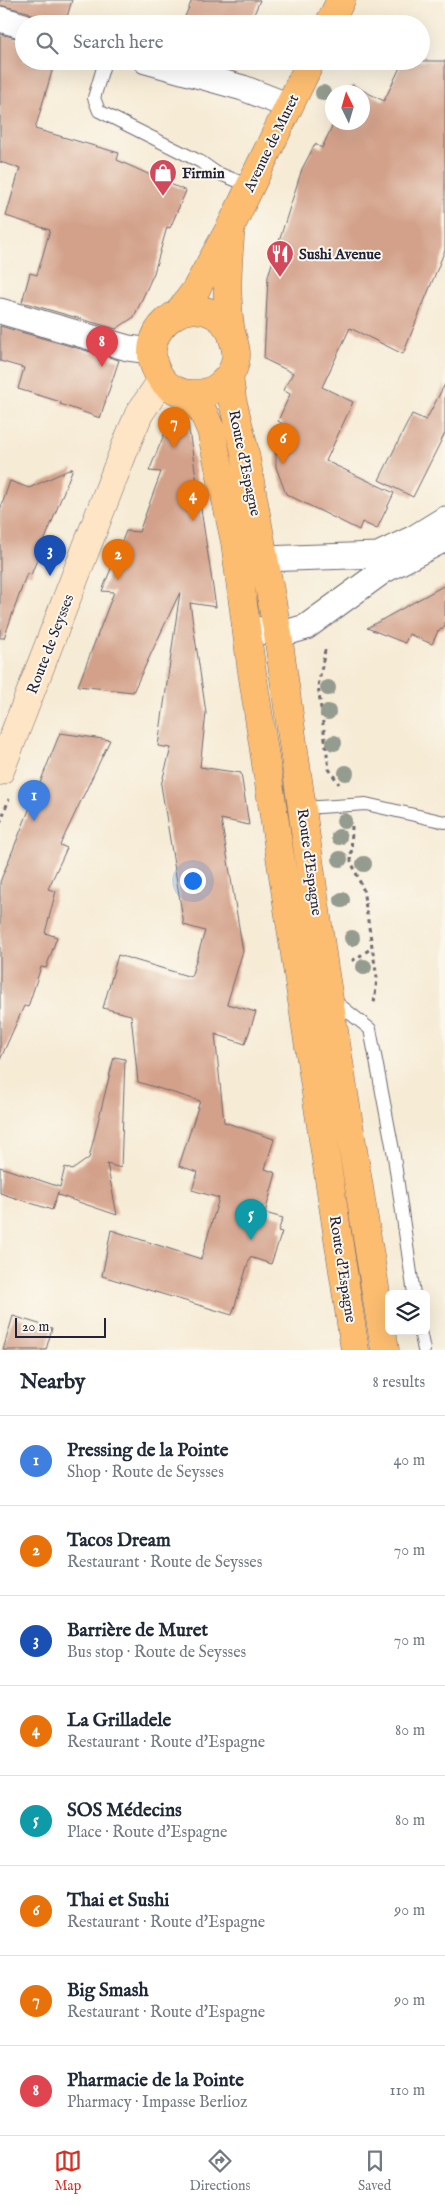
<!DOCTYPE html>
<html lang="en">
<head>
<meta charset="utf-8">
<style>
  :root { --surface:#fff; --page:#f2f2f3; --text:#1f2937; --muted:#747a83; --line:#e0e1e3; --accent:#d93025 }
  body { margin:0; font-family:"IM FELL English",serif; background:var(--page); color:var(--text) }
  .controls { position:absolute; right:15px; bottom:15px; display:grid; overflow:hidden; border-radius:8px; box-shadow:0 5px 20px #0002 }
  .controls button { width:45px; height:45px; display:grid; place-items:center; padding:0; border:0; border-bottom:1px solid var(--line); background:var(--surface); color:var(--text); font:25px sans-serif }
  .compass { position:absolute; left:325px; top:85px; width:45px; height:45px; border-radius:50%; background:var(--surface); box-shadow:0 5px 20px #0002; rotate:355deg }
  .scale { position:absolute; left:15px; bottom:12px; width:91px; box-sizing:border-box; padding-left:5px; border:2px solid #22223b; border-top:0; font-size:14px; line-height:18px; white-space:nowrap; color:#22223b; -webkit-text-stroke:4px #fbf7ec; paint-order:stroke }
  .you { position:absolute; left:192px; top:880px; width:18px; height:18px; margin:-12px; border:4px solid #fff; border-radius:50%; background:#1a73e8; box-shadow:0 0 0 8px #1a73e833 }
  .badge { display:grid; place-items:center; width:32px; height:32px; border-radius:50%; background:var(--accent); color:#fff; font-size:16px; font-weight:700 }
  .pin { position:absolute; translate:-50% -41px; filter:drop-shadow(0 1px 2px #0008) }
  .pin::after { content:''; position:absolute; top:26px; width:18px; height:15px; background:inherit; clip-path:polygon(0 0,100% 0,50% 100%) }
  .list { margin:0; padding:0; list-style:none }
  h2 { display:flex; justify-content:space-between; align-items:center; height:65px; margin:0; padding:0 20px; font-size:21px }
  h2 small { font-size:16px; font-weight:400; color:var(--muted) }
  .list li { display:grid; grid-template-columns:32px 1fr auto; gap:15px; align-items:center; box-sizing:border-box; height:90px; padding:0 20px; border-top:1px solid var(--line) }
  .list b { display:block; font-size:19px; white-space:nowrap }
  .list p { margin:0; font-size:16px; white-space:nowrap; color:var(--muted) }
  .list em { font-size:16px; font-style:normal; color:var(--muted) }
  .icon { flex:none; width:28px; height:28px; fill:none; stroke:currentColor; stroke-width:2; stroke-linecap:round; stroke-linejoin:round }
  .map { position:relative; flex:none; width:445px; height:1350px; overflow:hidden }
  .search { position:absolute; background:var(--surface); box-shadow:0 5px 20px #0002; left:15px; right:15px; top:15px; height:55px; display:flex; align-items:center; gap:12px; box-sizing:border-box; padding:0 18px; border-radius:28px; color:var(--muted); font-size:19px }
  .sheet { height:785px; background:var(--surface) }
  nav { display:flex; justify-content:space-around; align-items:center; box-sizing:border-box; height:70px; border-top:1px solid var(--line); background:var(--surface); font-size:14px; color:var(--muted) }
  nav a { display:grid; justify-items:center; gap:2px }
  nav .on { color:var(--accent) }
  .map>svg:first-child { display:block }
  .building { fill:#d3a18a }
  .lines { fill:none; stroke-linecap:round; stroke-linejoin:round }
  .lane-casing { stroke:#6c6871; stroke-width:14 }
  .street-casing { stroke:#6c6871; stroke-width:27 }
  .secondary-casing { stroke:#6c6871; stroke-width:29 }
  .primary-casing { stroke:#6c6871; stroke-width:29 }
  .path { stroke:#6c6871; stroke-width:3; stroke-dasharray:4 4; stroke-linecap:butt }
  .lane { stroke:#fff; stroke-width:12 }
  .street { stroke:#fff; stroke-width:25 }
  .secondary { stroke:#fee5c5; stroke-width:28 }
  .primary { stroke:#fcbd6f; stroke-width:28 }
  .tree { fill:#949b8f }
  .labels { text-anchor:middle; stroke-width:4; stroke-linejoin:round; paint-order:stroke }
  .street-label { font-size:15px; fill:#22223b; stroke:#fbf7ec }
  .poi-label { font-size:15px; font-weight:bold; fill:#22223b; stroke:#fbf7ec; text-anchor:start }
</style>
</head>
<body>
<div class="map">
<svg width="445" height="1350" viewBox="0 0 445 1350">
  <rect width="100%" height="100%" fill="#fbf7ec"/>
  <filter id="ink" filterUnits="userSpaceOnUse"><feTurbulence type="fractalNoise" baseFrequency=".02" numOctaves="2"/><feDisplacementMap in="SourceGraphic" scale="10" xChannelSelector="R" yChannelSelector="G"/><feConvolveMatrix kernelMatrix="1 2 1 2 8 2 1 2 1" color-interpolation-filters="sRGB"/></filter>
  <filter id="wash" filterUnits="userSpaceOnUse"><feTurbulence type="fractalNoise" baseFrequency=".0096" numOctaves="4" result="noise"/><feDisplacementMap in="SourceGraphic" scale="20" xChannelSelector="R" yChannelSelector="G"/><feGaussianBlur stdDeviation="1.12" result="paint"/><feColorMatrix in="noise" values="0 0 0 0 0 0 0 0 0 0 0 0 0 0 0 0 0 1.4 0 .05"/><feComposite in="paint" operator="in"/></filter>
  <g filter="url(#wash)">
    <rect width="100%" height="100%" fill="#f6ebd5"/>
    <g id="blocks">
      <path class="building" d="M0 0H72L65 24H38L34 16 28 12 0 5Z
        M192 0H260L250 24H186L187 21 184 19Z
        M0 34 24 40V61H55L35 129 119 153 117 160 186 191 170 228 167 227 154 273 134 317 116 329 22 302 30 273 37 275 50 230 6 216 20 168 0 162Z
        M200 61H234L230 70Z
        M403 61H445V250L403 354 350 328 322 387 353 402 326 461 394 493 377 529 362 522 359 530 286 494 276 467V440L283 424 278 421 290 394 283 390 293 373 264 359 268 276 302 169 315 144 322 148 334 122H362V92H348L352 85 384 101Z
        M0 326 119 360 100 418 60 404 61 402 18 389 24 368 0 361Z
        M445 384V433L413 497 379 480 412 414 426 420Z
        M170 420 188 424 216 607 190 603 206 713 200 767 241 773 249 825 221 819 243 951 227 1004 256 1012 245 1044 215 1034 224 1122 274 1139 265 1169 276 1173 265 1213 283 1218 278 1231 282 1232 271 1264 250 1257 232 1315 102 1276 111 1230 201 1259 219 1198 192 1190 198 1172 179 1166 200 1101 138 1082 131 1015 103 1008 118 955 191 977 205 931 184 925 161 785 171 748 158 746 180 592 133 692 78 686 114 592 102 591 126 531 139 532 161 472 149 471Z
        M73 468 31 575 27 573 4 638H0V510L10 481 29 488Z
        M445 585V627L438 631 432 644 409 634 405 643 367 628Z
        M60 733 110 740 60 845 67 848 48 889 56 891 45 933 57 937 46 968 41 967 28 1007 24 1006 0 1060V882Z
        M114 1057 125 1059 121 1168 107 1164 117 1215 58 1195V1192L52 1210 0 1193V1167L60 1187 65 1167 72 1170 89 1158Z
        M13 1316 52 1328 46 1350H3Z"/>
    </g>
  </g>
  <g filter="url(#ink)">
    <use href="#blocks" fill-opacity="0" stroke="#6c6871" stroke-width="1"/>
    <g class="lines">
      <defs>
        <path id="lane" d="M105 61 94 98 99 111 201 162 215 172 250 186
          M303 808 366 804 445 822
          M332 999 370 1029 393 1150 414 1294
          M420 1331 424 1350"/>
        <path id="street" d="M0 19 24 26
          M146 61 243 88 289 106
          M0 311 128 348 151 351
          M247 568 263 559 378 555 414 538 445 519
          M245 626 278 635 306 627 383 571 445 539"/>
        <path id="secondary" d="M0 771 128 440 139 414 162 380"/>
        <path id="primary" d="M329 24 341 0
          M179 312 195 291 231 226 311 61
          M231 332C228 328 225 323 222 320 185 288 133 336 159 375 164 384 173 390 183 393 195 395 209 394 219 386 228 379 235 369 236 357 237 348 233 341 231 332 229 322 228 311 228 302 226 276 229 251 231 226
          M229 376 232 399 244 448 278 635 324 968 385 1350
          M189 394 203 412 211 430 235 542 251 665 355 1350"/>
      </defs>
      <use href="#lane" class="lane-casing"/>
      <use href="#street" class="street-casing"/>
      <use href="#secondary" class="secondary-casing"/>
      <use href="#primary" class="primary-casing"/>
      <path class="path" d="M325 650 318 686 329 769 339 784
        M0 823 9 799
        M352 826 351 861 363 889 377 978 374 1004
        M352 961 372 948"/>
      <use href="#lane" class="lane"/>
      <use href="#street" class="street"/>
      <use href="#secondary" class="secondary"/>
      <use href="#primary" class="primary"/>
    </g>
    <g class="tree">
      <circle cx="323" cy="93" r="8"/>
      <circle cx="328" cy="688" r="8"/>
      <circle cx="328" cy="712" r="8"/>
      <circle cx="334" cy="743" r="8"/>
      <circle cx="346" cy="773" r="8"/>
      <circle cx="344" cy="821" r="8"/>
      <circle cx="339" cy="837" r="8"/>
      <circle cx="340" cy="859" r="8"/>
      <circle cx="364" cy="864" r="8"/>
      <circle cx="342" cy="900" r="8"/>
      <circle cx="352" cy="938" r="8"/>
      <circle cx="364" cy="967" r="8"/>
    </g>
  </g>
  <defs>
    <symbol id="shop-pin" viewBox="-11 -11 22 30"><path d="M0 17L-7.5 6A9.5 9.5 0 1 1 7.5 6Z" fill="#d1495b" stroke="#fbf7ec"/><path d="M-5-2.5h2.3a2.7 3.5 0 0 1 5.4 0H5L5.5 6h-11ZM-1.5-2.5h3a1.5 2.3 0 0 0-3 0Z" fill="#fff"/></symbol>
    <symbol id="restaurant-pin" viewBox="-11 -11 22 30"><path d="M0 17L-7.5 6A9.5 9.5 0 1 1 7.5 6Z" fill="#d1495b" stroke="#fbf7ec"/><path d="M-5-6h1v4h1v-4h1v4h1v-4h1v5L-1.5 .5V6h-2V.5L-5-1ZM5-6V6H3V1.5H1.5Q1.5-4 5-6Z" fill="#fff"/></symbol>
  </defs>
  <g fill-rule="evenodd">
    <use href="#shop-pin" x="147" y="157" width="32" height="43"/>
    <use href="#restaurant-pin" x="264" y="238" width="32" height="43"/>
  </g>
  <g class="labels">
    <g class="street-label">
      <text transform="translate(271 143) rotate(-64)" y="5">Avenue de Muret</text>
      <text transform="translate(245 463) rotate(78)" y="5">Route d'Espagne</text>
      <text transform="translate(50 644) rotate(-69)" y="5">Route de Seysses</text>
      <text transform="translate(310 862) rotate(82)" y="5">Route d'Espagne</text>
      <text transform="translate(343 1269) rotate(81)" y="5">Route d'Espagne</text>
    </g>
    <g class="poi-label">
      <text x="182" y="178">Firmin</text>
      <text x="299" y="259">Sushi Avenue</text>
    </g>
  </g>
</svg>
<div class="controls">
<button><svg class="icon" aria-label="layers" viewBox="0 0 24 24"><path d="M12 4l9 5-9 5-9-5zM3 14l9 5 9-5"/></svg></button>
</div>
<svg class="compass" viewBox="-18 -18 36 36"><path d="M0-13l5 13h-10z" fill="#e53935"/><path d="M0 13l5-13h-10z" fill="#747a83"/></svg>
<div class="scale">20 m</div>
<div class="you"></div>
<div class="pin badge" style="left:34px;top:821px;background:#3f7fe0">1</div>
<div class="pin badge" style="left:118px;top:580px;background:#e8710a">2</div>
<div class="pin badge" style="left:50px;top:576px;background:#1a4fb4">3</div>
<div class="pin badge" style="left:193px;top:521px;background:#e8710a">4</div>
<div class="pin badge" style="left:251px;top:1240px;background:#0f9aa8">5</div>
<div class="pin badge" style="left:283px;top:464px;background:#e8710a">6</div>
<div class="pin badge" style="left:174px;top:448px;background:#e8710a">7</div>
<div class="pin badge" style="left:102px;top:367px;background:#e0444e">8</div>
<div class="search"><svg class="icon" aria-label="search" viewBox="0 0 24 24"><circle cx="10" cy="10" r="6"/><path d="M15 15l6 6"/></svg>Search here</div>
</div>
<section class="sheet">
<h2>Nearby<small>8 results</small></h2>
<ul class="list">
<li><span class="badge" style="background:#3f7fe0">1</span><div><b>Pressing de la Pointe</b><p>Shop · Route de Seysses</p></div><em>40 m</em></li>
<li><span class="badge" style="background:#e8710a">2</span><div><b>Tacos Dream</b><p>Restaurant · Route de Seysses</p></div><em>70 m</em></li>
<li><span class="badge" style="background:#1a4fb4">3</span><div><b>Barrière de Muret</b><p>Bus stop · Route de Seysses</p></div><em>70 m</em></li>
<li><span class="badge" style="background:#e8710a">4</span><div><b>La Grilladele</b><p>Restaurant · Route d'Espagne</p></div><em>80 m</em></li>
<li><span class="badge" style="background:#0f9aa8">5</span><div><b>SOS Médecins</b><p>Place · Route d'Espagne</p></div><em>80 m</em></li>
<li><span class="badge" style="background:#e8710a">6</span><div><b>Thai et Sushi</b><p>Restaurant · Route d'Espagne</p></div><em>90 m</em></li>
<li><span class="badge" style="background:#e8710a">7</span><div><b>Big Smash</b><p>Restaurant · Route d'Espagne</p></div><em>90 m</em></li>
<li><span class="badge" style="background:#e0444e">8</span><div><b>Pharmacie de la Pointe</b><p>Pharmacy · Impasse Berlioz</p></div><em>110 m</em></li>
</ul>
</section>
<nav>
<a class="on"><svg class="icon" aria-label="map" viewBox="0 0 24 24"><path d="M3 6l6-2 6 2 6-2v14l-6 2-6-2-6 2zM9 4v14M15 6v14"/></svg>Map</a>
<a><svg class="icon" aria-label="directions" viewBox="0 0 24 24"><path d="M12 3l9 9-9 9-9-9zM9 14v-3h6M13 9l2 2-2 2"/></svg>Directions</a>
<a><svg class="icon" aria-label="saved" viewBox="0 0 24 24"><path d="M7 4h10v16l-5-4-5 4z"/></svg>Saved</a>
</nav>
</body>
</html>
